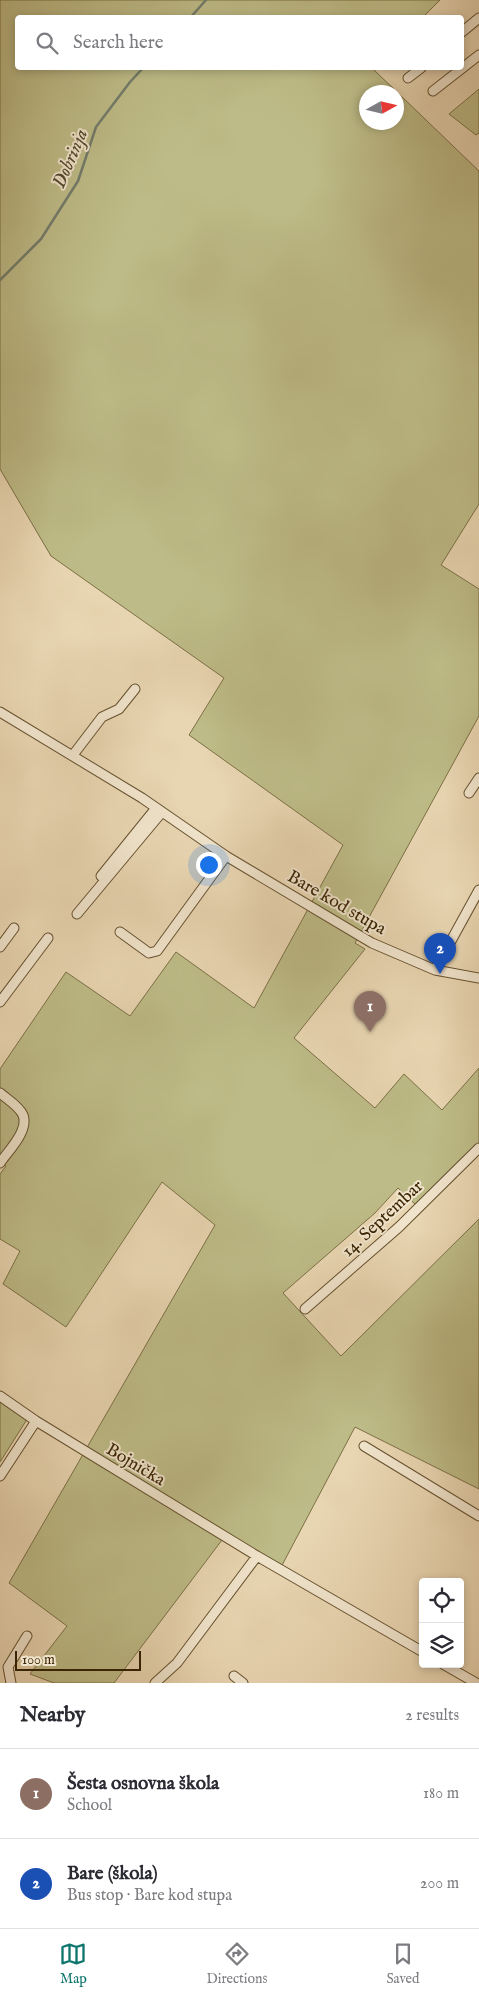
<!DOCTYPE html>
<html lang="en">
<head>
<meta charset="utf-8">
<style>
  :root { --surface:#fff; --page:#f7f7f7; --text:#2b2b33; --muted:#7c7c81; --line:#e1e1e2; --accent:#0f766e }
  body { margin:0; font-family:"IM FELL English",serif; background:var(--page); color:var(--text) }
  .controls { position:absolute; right:15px; bottom:15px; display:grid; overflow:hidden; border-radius:5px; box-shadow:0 2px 8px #0003 }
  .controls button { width:45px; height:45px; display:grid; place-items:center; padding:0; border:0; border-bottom:1px solid var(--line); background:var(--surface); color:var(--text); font:25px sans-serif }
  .compass { position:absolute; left:359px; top:85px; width:45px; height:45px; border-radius:50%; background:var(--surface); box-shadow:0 2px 8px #0003; rotate:82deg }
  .scale { position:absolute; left:15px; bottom:12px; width:126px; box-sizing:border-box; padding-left:5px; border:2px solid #3b2503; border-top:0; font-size:14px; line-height:18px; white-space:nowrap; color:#3b2503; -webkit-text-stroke:4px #f0e4cc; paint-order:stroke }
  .you { position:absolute; left:208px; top:864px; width:18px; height:18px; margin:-12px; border:4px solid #fff; border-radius:50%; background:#1a73e8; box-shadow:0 0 0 8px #1a73e833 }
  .badge { display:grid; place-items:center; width:32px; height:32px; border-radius:50%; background:var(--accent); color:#fff; font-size:16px; font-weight:700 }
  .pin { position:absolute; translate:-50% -41px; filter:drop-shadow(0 1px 2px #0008) }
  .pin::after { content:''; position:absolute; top:26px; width:18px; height:15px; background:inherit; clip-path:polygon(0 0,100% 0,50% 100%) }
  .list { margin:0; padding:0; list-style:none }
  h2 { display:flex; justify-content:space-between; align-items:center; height:65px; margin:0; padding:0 20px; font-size:21px }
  h2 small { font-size:16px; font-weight:400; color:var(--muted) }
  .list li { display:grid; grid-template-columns:32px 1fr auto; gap:15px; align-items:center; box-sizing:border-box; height:90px; padding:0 20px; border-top:1px solid var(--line) }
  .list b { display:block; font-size:19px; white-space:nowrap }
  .list p { margin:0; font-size:16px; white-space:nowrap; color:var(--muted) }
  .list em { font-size:16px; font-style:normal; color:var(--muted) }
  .icon { flex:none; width:28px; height:28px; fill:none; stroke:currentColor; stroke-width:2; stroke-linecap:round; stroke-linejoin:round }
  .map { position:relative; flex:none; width:479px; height:1683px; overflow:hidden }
  .search { position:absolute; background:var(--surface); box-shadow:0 2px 8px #0003; left:15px; right:15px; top:15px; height:55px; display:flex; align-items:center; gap:12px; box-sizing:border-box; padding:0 18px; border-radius:5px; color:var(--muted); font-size:19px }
  .sheet { height:245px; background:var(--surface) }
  nav { display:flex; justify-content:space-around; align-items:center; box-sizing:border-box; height:70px; border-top:1px solid var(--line); background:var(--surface); font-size:14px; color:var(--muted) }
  nav a { display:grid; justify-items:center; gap:2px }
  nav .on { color:var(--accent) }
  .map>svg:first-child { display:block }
  .green { fill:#bdbb87; stroke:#7c7045; fill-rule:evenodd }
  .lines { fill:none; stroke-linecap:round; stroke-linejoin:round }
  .stream { stroke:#737d6c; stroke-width:2.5 }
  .minor-casing { stroke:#66512e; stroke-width:11 }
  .minor { stroke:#f0e4cc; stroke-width:9 }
  .labels { text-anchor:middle; stroke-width:4; stroke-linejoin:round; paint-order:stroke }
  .street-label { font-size:18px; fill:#3b2503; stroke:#f0e4cc }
  .water-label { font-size:19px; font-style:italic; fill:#524a2f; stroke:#f0e4cc }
</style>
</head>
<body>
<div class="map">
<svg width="479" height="1683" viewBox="0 0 479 1683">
  <rect width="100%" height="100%" fill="#e8d5b1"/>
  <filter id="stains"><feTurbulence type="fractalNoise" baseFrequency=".004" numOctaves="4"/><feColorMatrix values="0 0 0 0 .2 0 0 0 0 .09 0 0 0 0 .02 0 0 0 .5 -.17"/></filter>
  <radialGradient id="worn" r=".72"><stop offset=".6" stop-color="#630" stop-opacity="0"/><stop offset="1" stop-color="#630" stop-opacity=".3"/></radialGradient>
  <path class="green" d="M0 0H440L422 18H18V68H372L479 171V504L441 565 479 589V716L355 943 365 949 294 1038 375 1108 404 1074 442 1110 479 1068V1143L415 1204 398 1188 375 1213 283 1293 341 1356 479 1219V1489L355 1427 279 1571 225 1536 114 1683H54L30 1674 67 1626 9 1583 215 1225 162 1182 66 1327 3 1284 20 1251 0 1239V1174L6 1166 0 1162V1069L66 972 130 1016 176 952 254 1008 343 845 189 735 224 678 51 556 0 469ZM366 92H396V122H366Z
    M479 89V133L476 135 449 114Z
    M0 1394 31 1413 0 1462Z"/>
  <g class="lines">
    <path class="stream" d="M190 18 206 0
      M0 280 41 239 78 181 96 127 130 82 143 68"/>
    <defs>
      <path id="minor" d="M462 32 479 18
        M408 78 421 68
        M433 91 479 55
        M0 712 142 798 226 856 372 943 435 970 479 978
        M73 755 102 717 119 709 135 689
        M469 793 479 778
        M101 876 156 808
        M77 914 162 812
        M120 932 149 953 157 951 226 856
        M0 947 14 928
        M435 970 479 890
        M0 1002 48 938
        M0 1093C7 1099 19 1106 23 1115 29 1131 8 1151 0 1163
        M305 1309 399 1227 479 1148
        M0 1396 36 1421 257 1556 423 1652
        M364 1446 479 1516
        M0 1476 36 1421
        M443 1664 476 1683
        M234 1676 243 1683
        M11 1683 8 1667 27 1636
        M155 1683 177 1663 257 1556"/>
    </defs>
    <use href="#minor" class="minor-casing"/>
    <use href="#minor" class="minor"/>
  </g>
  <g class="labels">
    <g class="street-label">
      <text transform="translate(337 902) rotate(30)" y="6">Bare kod stupa</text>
      <text transform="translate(382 1218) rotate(-43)" y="6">14. Septembar</text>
      <text transform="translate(136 1464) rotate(31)" y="6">Bojnička</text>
    </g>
    <g class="water-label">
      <text transform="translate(69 158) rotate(-67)" y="7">Dobrinja</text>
    </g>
  </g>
  <rect width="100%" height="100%" filter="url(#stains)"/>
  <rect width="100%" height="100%" fill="url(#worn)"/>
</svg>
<div class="controls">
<button><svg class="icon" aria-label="locate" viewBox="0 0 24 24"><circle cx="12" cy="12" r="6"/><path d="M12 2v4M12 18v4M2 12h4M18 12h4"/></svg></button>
<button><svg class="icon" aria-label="layers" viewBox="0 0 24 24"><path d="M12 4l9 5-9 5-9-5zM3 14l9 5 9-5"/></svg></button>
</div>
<svg class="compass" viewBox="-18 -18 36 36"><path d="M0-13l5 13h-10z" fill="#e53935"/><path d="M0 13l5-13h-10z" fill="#7c7c81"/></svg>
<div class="scale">100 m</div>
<div class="you"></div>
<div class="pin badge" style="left:370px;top:1032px;background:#8d6e63">1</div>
<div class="pin badge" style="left:440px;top:974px;background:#1a4fb4">2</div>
<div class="search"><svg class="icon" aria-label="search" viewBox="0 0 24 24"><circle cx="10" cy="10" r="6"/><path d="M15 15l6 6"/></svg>Search here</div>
</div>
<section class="sheet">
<h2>Nearby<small>2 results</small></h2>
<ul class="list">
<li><span class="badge" style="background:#8d6e63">1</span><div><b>Šesta osnovna škola</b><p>School</p></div><em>180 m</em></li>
<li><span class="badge" style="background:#1a4fb4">2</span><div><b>Bare (škola)</b><p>Bus stop · Bare kod stupa</p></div><em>200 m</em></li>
</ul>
</section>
<nav>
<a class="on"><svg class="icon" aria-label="map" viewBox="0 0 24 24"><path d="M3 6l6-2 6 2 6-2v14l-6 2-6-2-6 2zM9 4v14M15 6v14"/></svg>Map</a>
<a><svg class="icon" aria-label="directions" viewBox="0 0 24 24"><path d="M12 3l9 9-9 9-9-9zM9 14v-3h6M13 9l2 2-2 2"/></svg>Directions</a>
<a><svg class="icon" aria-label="saved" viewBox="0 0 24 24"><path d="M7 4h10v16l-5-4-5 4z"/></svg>Saved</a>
</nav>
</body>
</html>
